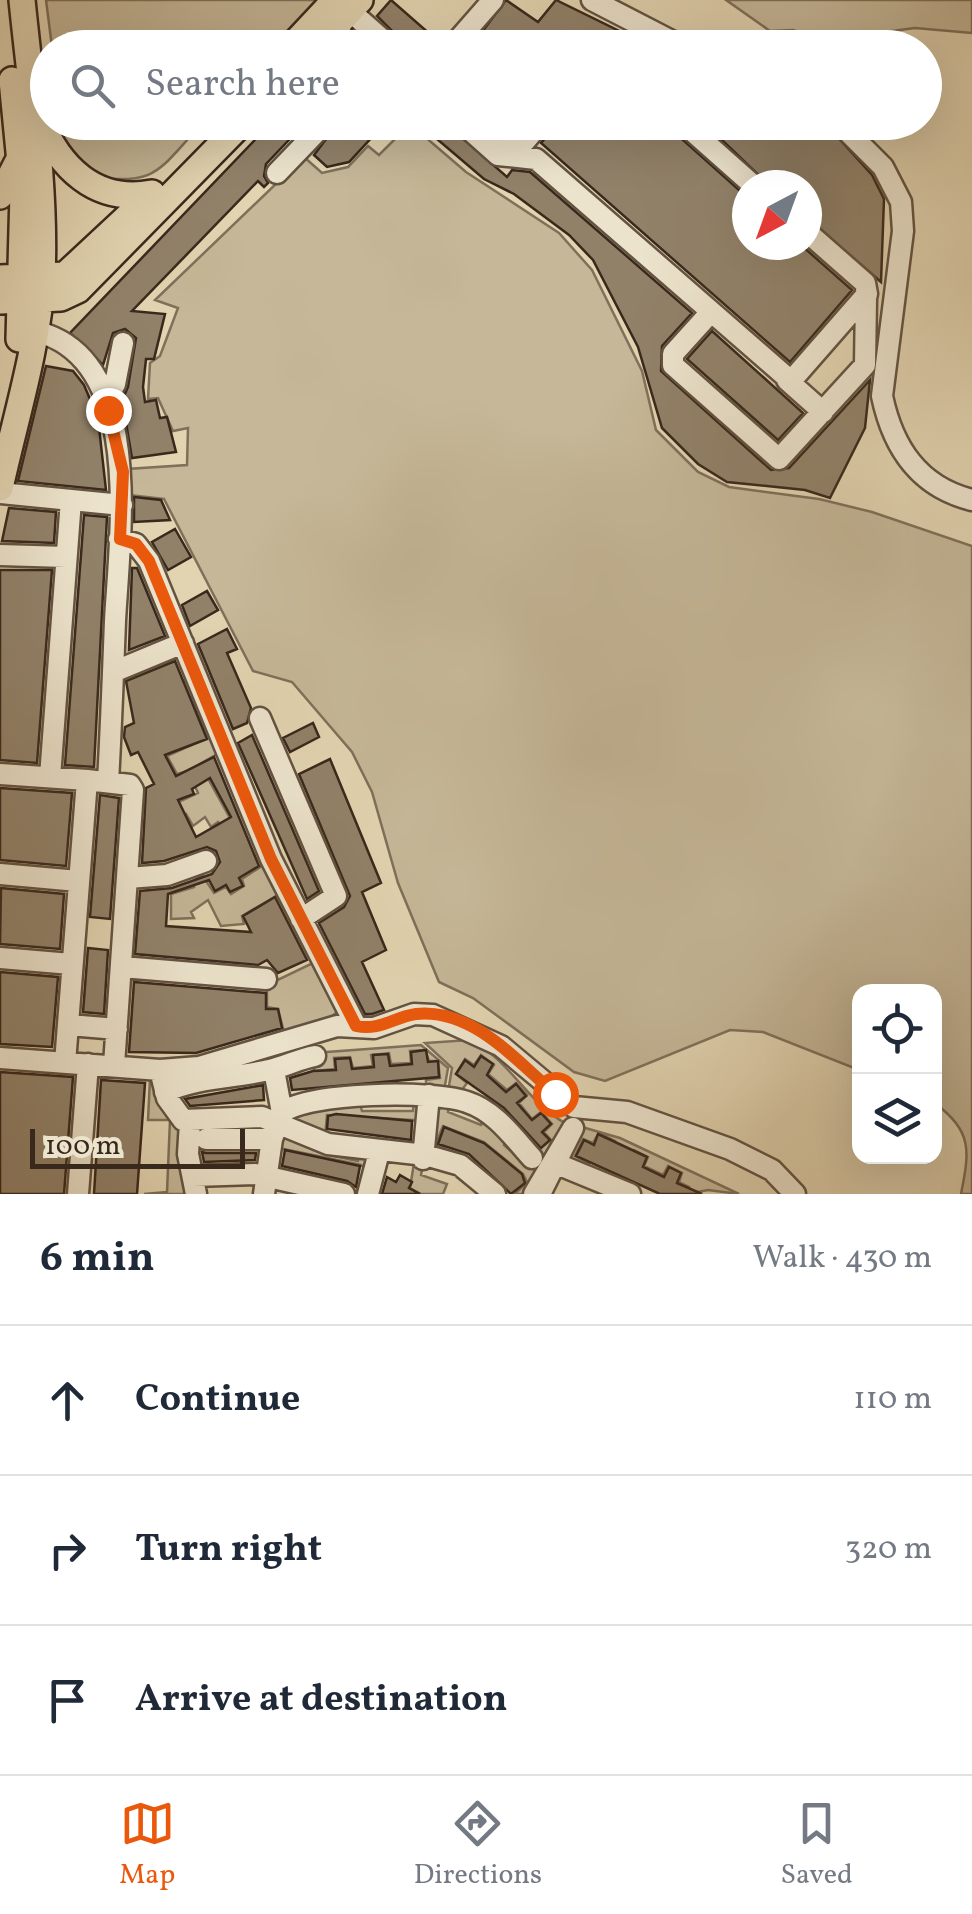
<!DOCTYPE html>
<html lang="en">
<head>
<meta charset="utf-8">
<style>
  :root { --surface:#fff; --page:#f2f2f3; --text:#1f2937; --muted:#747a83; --line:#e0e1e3; --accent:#ea580c }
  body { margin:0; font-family:Vollkorn,serif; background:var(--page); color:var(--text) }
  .controls { position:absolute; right:30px; bottom:30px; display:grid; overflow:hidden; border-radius:20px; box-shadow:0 10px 40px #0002 }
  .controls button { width:90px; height:90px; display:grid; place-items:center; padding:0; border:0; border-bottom:2px solid var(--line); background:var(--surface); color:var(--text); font:50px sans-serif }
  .compass { position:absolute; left:732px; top:170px; width:90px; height:90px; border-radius:50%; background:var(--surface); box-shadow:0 10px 40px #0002; rotate:221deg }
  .scale { position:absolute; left:30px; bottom:25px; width:215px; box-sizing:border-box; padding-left:10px; border:5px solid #39281c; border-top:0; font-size:28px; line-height:35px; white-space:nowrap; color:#39281c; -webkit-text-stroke:8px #ece3cc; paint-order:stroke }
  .stop { position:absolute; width:30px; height:30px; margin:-22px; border:8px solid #ea580c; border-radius:50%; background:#fff }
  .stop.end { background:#ea580c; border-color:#fff; box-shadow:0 2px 10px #0008 }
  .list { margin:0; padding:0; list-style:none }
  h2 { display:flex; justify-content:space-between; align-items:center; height:130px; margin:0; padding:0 40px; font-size:42px }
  h2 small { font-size:32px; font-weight:400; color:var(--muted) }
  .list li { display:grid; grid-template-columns:65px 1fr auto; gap:30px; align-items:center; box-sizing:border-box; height:150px; padding:0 40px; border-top:2px solid var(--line) }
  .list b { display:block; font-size:38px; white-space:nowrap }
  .list em { font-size:32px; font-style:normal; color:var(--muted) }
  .icon { flex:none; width:55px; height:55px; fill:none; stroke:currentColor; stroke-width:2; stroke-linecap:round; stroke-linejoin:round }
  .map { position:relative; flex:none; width:972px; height:1194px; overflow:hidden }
  .search { position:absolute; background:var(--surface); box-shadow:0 10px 40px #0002; left:30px; right:30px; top:30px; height:110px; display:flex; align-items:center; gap:25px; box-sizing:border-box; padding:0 35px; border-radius:55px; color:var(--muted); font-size:38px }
  .sheet { height:580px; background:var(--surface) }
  nav { display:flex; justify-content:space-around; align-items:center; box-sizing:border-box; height:140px; border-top:2px solid var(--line); background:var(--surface); font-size:28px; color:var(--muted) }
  nav a { display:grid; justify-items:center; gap:5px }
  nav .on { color:var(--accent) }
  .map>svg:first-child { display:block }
  .green { fill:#c5b798; stroke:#7f705a; stroke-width:2.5 }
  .building { fill:#918169; stroke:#39281c; stroke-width:2.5; fill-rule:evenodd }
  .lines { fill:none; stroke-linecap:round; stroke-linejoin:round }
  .minor-casing { stroke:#635341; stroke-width:25 }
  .major-casing { stroke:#39281c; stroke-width:30 }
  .minor { stroke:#ece3cc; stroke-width:20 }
  .major { stroke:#e2d4b1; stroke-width:25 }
  .route { stroke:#ea580c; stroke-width:12 }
</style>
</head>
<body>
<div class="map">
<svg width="972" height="1194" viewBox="0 0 972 1194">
  <rect width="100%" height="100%" fill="#e2d4b1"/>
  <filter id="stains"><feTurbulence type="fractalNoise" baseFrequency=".002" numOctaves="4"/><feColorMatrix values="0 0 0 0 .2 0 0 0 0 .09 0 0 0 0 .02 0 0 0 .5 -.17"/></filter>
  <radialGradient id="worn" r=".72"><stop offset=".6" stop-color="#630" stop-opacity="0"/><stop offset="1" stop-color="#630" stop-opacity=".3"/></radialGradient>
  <path class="green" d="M46 0H322L276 48 52 47Z
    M726 0H972V33L915 28 822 40 793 30 770 31Z
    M61 123H203C158 169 160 186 91 177L64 141Z
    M410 124 466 172 559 233 592 270 642 371 656 430 698 472 729 487 819 499 872 512 972 546V1194H961C970 1149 972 1132 935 1103L934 992H860L859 1070 763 1032 730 1030 605 1081 574 1072 473 998 439 982 398 883 372 792 352 752 292 682 253 671 164 499 129 495 127 469 187 465 188 428 173 431 158 398 148 399 150 363 160 356 178 308 155 300 304 157 322 173 348 167 368 146 379 155Z
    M194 677 226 749 200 764 231 820 221 826 218 822 211 827 205 817 193 826 186 814 176 819 172 805 198 793 188 771 177 774 167 756 207 738 192 696 173 703 169 689Z
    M268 862 283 892 242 916 244 924 221 926 208 900 191 912 194 918 171 919V894L194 887 193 881 202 875 214 893 226 887 231 894 244 886 242 879Z
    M319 960 337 1012 328 1020 285 1036 278 1009 267 1007V985Z
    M470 1040C509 1059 528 1103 565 1123L525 1194H515L527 1182 523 1174 484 1142 443 1126 435 1145 445 1149 442 1156 432 1152V1106L450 1102 448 1112 481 1125 486 1117 509 1138 504 1145 522 1161 551 1140 544 1132 552 1124 541 1112 532 1119 519 1103 527 1095 516 1083 507 1090 488 1074 494 1065 481 1055 474 1065 465 1059 456 1074 467 1083 459 1094 448 1092 452 1068 425 1043Z
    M421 1045 448 1068 444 1091 426 1089V1080L440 1078 438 1061H429L425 1050 410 1051 411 1063 391 1064 389 1053 371 1055 373 1066 353 1068 350 1057 334 1058 335 1069 314 1071V1053Z
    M150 1079 181 1122 192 1194H144L167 1192 170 1120H148Z
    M414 1100 425 1109 421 1150 417 1153 408 1152 409 1146H418L420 1124 413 1120 327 1115 325 1137 334 1142 306 1135 290 1120 292 1113 332 1104H360L362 1111H413Z
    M582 1127 620 1138 739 1194 708 1190 687 1194 689 1187 679 1182 682 1173 668 1166 663 1175 644 1166 648 1157 634 1150 628 1159 611 1151 615 1141 599 1133 593 1143 583 1139 575 1156 589 1163 586 1168 569 1160 568 1154Z
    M280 1132 334 1150V1156L358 1161 360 1154 365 1155 369 1170 365 1191H353L363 1190 367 1170 361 1165 284 1149 276 1151 272 1171 282 1177 270 1172Z
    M414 1163 423 1165 421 1175 447 1184 443 1194H421L410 1188Z"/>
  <path class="building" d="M391 0 439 42 438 48H409L377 16Z
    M506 0 538 22 556 0 654 48H612L601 38 592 48H470Z
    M272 122H306L266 164 264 176 268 183 264 187 258 181 132 311 165 314 154 359H146L143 387 145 402 156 400 160 418 167 417 176 452 132 458 122 400 128 387 136 338 125 329 113 333 103 365 70 333Z
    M339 122H386L349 162 327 167 314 155Z
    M417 122H444L507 177 512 170 530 172 692 313 662 346 661 371 771 470 789 468 870 380 865 428 830 498 805 490 727 482 698 464 662 428 638 347 593 260 569 235 514 194 484 179Z
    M485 122H523L518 128 497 132Z
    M559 122H663L747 197V245H801L852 290 790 362 541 143Z
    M703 122 825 123 872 175 884 199 881 282 807 218V185H769Z
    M712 331 803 413 778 440 687 359Z
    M46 366 73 371 84 385 98 418 106 490 18 481Z
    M134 497 161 500 170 520 134 522Z
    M9 508 56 512 54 543 2 541Z
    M84 515 107 517 94 767 65 765Z
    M175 529 191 557 168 570 152 542Z
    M132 568H137L165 636 129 650Z
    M0 570H52L37 763 0 760Z
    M207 591 218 610 190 626 182 605Z
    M227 629 237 649 227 653 251 708 247 723 233 729 198 644Z
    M175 661 207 739 165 755 176 776 214 757 259 866 239 878 243 886 230 892 226 885 215 891 209 880 168 894 166 926 251 932 243 916 275 897 307 960 278 973 267 960 258 965 135 954 140 891 172 888 212 874 220 862 216 851 207 847 164 861 142 863 146 788 154 784 138 752 131 755 124 737 125 727 134 723 126 681ZM210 778 231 817 196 837 178 800 194 794 192 789Z
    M313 723 319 737 290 752 283 738Z
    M252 735 319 891 307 899 238 743Z
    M330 759 381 883 362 892 386 950 362 962 384 1010 372 1014H365L319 923 344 907 350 896 299 774Z
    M0 788 72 793 66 866 0 860Z
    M100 795 119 798 110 919 90 917Z
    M1 888 64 894 60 949 0 944Z
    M88 948 108 950 104 1014 83 1012Z
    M0 972 58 977 52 1047 0 1044Z
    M134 982 266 993V1009H278L282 1028 196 1053 129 1052Z
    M426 1050 428 1062 438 1061 439 1077 292 1090 290 1078 313 1071 336 1070 335 1059 350 1058 352 1069 374 1067 373 1055 388 1054 390 1066 412 1064 411 1052Z
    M481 1056 493 1064 487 1075 506 1092 516 1084 526 1096 517 1103 532 1120 541 1113 551 1124 542 1132 550 1140 541 1148 504 1108 456 1074 465 1060 474 1067Z
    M0 1072 73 1077 64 1194H0Z
    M101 1080 145 1083 137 1194H94Z
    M263 1085 264 1100 190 1106 185 1099Z
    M336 1114 412 1121 411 1140 327 1129 328 1116Z
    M444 1127 484 1143 522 1174 525 1183 511 1194 469 1154 438 1144Z
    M598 1134 647 1157 643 1167 664 1177 669 1167 681 1173 677 1183 702 1194H660L576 1156 584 1140 594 1145Z
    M285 1150 360 1166 356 1187 347 1181 282 1166Z
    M202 1152 206 1153H256L255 1160 204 1162Z
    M400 1175 412 1182 409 1188 420 1194H382L387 1177 396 1182Z"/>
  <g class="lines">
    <defs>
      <path id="minor" d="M592 0 685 48
        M350 11 392 48
        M334 28 355 48
        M451 48 493 0
        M461 122 498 155 536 159 791 381 867 294 865 283 807 232
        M682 122 753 185
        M838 122 883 167 901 202 903 231 882 396C893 448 919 487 972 500
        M503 144 525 141 541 122
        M277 173 326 122
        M710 313 673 354V365L779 459 865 365 866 299
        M38 332C146 360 119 540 115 621 113 675 111 728 108 782
        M787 380 823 412
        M106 400 115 384 123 343
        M0 493 122 505
        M119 539 136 544 149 561 271 859 356 1026
        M0 555 66 557
        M113 672 183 643
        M260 718 336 896 301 919
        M0 774 87 780
        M50 777 71 500
        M0 874 78 881
        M128 878 167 875 206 861
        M0 958 71 964
        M122 967 266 979
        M69 1025 117 1029
        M0 1058 160 1070 199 1067 337 1026 374 1028 414 1014 433 1015 501 1046 574 1107 627 1112 730 1149 772 1170 795 1194
        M65 1063 87 780 130 785 133 790 114 1065
        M160 1070 167 1098 183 1120 262 1117 328 1144 425 1155 460 1165 495 1194
        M274 1070 282 1113
        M165 1092C198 1077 234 1078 269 1070 285 1067 298 1059 315 1056
        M190 1122 188 1154 196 1194
        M206 1139H272
        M423 1159 429 1095
        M557 1164 630 1194
        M194 1176 255 1174 344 1194
        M78 1194 88 1064
        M264 1194 272 1139 282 1113C306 1092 436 1090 467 1102 495 1111 513 1137 532 1158
        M368 1194 379 1152
        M534 1194 573 1128 540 1194"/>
      <path id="major" d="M290 48 335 0
        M315 48 360 0
        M12 80 23 193 19 339
        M39 118C59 167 95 204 152 193
        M0 196 18 161
        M0 278 65 275 137 208
        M0 301 61 298 78 290 243 122
        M0 488C15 419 38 348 42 277 46 185 31 91 22 0"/>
    </defs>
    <use href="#minor" class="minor-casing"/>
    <use href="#major" class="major-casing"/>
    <use href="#minor" class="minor"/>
    <use href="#major" class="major"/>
  </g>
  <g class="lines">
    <path class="route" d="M108 410 123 472 120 539 136 544 149 561 271 859 356 1026C380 1031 394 1017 416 1014 473 1008 518 1062 555 1094"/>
  </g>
  <rect width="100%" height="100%" filter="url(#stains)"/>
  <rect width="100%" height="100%" fill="url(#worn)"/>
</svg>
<div class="controls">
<button><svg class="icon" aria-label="locate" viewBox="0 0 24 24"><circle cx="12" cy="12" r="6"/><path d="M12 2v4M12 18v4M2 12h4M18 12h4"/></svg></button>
<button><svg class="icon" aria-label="layers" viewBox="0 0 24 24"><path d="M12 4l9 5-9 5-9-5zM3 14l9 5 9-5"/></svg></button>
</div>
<svg class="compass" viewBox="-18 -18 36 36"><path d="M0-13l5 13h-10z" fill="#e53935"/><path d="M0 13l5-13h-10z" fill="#747a83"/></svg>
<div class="scale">100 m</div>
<div class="stop" style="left:555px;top:1094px"></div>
<div class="stop end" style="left:108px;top:410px"></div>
<div class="search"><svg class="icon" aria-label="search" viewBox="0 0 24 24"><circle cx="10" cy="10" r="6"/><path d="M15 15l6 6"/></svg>Search here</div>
</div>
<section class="sheet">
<h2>6 min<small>Walk · 430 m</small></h2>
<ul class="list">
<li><svg class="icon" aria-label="ahead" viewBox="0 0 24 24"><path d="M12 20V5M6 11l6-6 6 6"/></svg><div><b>Continue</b></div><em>110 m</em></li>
<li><svg class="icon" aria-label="right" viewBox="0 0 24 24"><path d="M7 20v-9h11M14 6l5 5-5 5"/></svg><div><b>Turn right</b></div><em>320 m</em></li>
<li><svg class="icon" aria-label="arrive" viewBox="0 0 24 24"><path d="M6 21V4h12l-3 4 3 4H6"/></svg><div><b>Arrive at destination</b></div></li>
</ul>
</section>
<nav>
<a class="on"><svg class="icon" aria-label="map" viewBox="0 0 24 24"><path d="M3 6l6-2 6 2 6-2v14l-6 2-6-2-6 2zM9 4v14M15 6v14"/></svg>Map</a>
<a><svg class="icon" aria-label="directions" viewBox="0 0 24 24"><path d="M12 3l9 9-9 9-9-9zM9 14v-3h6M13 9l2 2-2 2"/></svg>Directions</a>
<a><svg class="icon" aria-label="saved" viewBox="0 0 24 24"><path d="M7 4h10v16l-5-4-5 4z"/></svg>Saved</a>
</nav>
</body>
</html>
